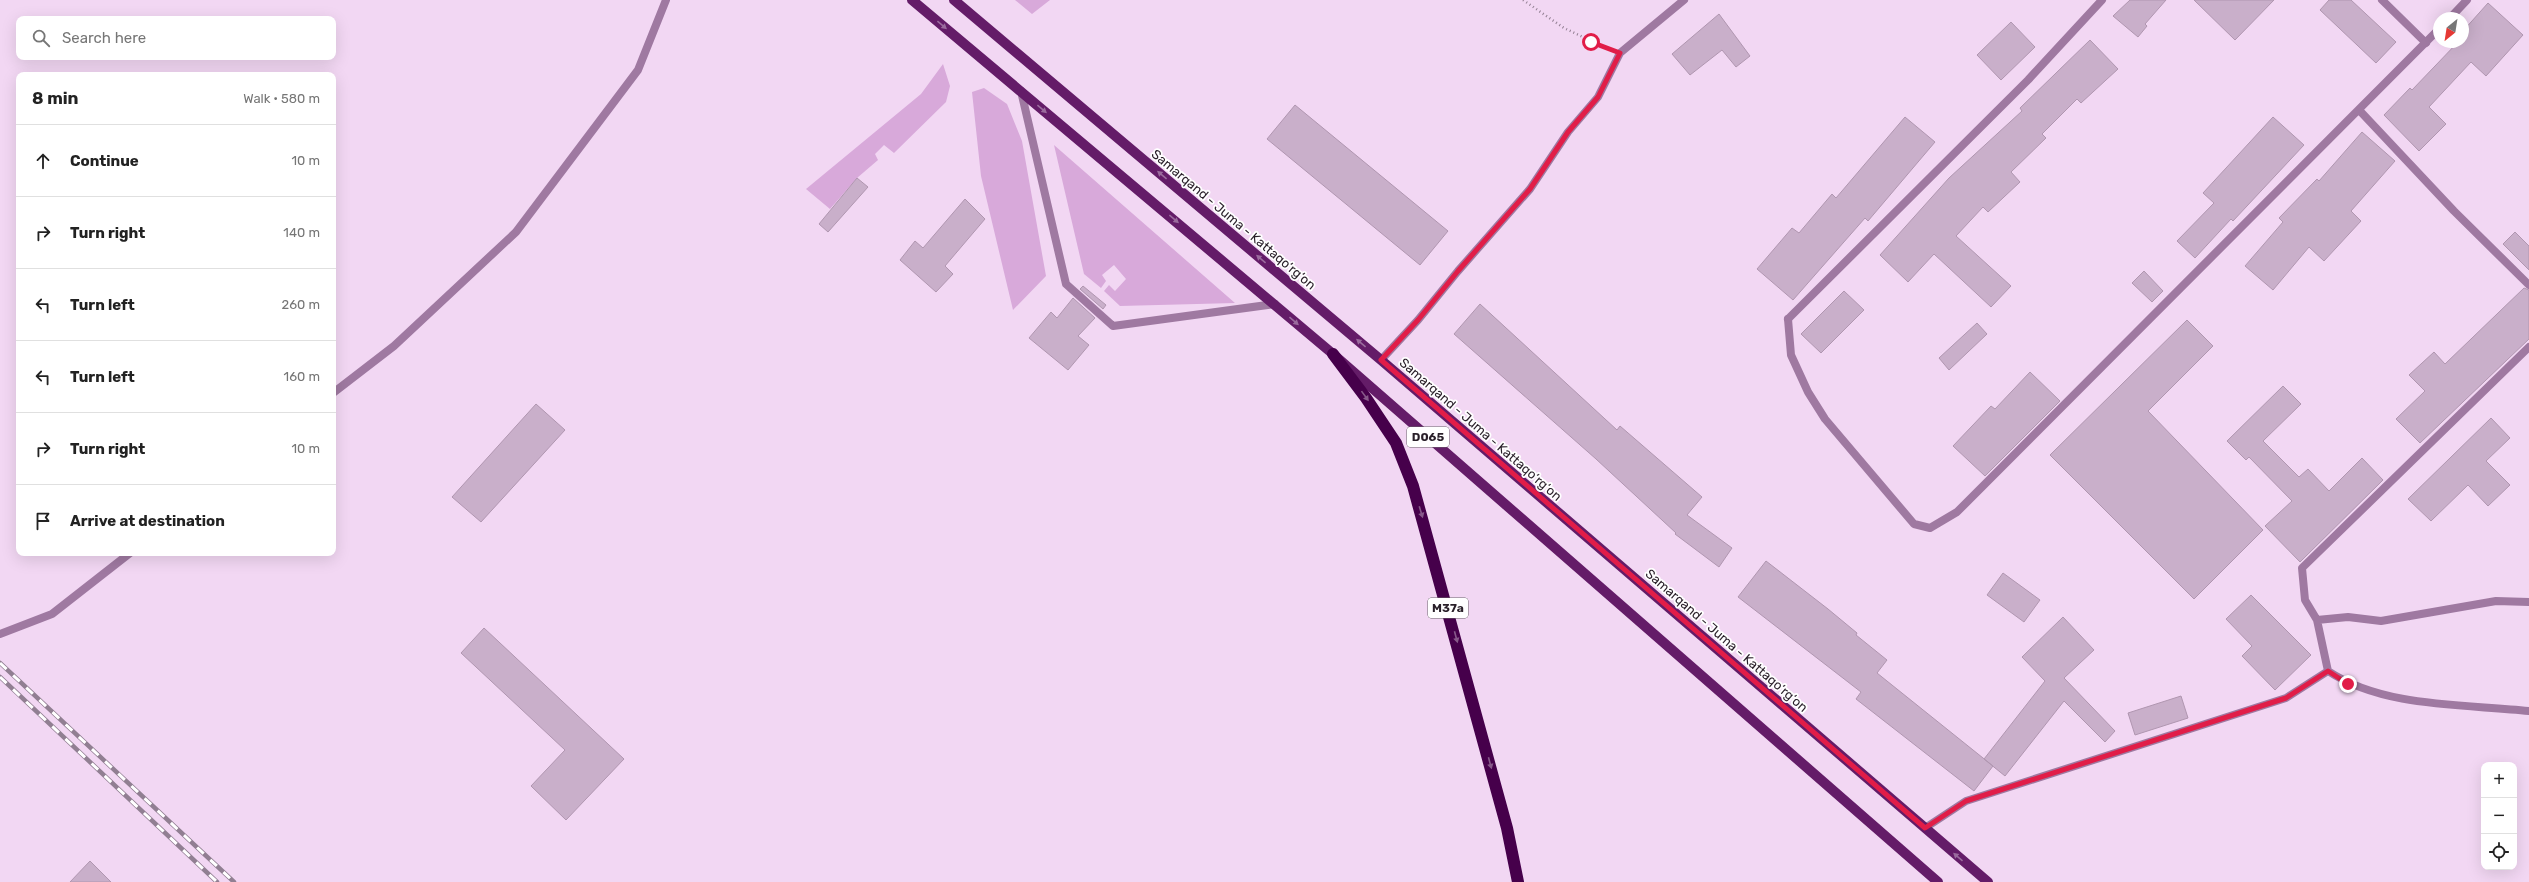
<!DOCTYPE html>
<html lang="en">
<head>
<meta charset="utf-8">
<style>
  :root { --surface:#fff; --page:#f6f6f6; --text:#222; --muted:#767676; --line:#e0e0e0 }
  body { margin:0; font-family:Rubik,sans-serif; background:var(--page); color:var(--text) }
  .controls { position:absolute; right:12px; bottom:12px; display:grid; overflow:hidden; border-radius:8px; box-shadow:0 4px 16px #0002 }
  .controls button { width:36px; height:36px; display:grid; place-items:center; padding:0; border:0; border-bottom:1px solid var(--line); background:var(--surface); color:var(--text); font:20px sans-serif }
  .compass { position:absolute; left:2433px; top:12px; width:36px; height:36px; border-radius:50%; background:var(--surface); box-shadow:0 4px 16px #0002; rotate:210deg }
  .stop { position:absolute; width:12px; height:12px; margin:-9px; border:3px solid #e11d48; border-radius:50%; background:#fff }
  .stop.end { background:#e11d48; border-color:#fff; box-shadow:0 1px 4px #0008 }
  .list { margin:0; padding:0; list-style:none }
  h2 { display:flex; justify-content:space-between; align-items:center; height:52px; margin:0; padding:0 16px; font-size:17px }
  h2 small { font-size:13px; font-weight:400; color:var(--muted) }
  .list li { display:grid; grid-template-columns:26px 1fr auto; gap:12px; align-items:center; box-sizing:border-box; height:72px; padding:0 16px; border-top:1px solid var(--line) }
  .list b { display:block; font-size:15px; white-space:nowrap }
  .list em { font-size:13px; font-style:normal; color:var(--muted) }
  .icon { flex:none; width:22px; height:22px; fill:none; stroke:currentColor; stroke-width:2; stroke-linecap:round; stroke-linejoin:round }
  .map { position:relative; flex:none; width:2529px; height:882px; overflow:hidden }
  .search { position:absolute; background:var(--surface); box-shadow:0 4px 16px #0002; left:16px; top:16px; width:320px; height:44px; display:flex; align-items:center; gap:10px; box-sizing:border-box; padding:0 14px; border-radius:8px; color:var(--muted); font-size:15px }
  .panel { position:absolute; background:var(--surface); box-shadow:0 4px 16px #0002; left:16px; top:72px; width:320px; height:484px; border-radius:8px }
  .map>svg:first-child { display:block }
  .green { fill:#d8a9da }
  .building { fill:#c9afca; stroke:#b096b0 }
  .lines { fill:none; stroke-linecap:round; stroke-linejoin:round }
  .path { stroke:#938093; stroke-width:2.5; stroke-dasharray:1 3; stroke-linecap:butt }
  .lane { stroke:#9f79a1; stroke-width:8 }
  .street { stroke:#9f79a1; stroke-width:8 }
  .primary { stroke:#641c68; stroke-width:10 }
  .highway { stroke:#46004b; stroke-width:12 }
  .rail-casing { stroke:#917f92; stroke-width:4.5 }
  .rail { stroke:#fff; stroke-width:3; stroke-dasharray:9; stroke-linecap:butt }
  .oneway { fill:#9a6b9d }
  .oneway2 { fill:#87598a }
  .route { stroke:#e11d48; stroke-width:5 }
  .labels { text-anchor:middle; stroke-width:3.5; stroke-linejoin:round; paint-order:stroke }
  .shield { fill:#fff; stroke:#696269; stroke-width:1 }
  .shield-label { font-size:12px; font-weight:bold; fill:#291f29 }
  .street-label { font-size:13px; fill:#291f29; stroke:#fff }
</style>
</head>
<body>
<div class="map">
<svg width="2529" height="882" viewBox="0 0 2529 882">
  <rect width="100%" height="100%" fill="#f2d7f3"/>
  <path class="green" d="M1015 0H1050L1032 14Z
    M943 64 950 86 946 102 894 153 884 145 875 154 878 160 857 178 830 209 806 189 921 94Z
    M984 88 1007 104 1022 141 1046 276 1013 310 981 176 972 92Z
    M1054 145 1235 303 1120 306 1104 291 1109 285 1115 291 1126 279 1114 265 1102 275 1106 281 1101 288 1084 274Z"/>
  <path class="building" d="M2130 0H2166L2145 24 2147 26 2138 37 2113 16Z
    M2194 0H2274L2235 40Z
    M2329 0H2351L2396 42 2376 63 2320 10Z
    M2488 3 2523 35 2486 76 2471 62 2429 107 2446 124 2419 151 2384 115 2410 88 2412 90 2458 42H2463V31Z
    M1719 14 1750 56 1736 67 1722 50 1690 75 1672 54Z
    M2011 22 2035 47 2001 80 1977 55Z
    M2090 40 2118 69 2081 103 2077 99 2042 134 2046 138 2011 172 2020 182 1988 212 1983 207 1956 236 2011 286 1991 307 1934 254 1908 282 1880 255 1949 178 2022 111 2020 108Z
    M1295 105 1448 231 1420 265 1267 139Z
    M1905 117 1935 142 1868 221 1865 218 1793 300 1757 269 1792 228 1799 233 1832 194 1836 198Z
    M2273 117 2304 145 2233 221 2231 219 2195 258 2177 241 2214 203 2203 193Z
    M2362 132 2395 161 2351 211 2361 221 2324 261 2309 247 2273 290 2245 266 2283 222 2279 218 2317 179 2319 181Z
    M857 178 868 187 828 232 819 224Z
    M965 199 985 219 945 266 953 274 936 292 900 260 915 241 923 248Z
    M2515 232 2529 246V270L2503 244Z
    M2144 271 2163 291 2152 302 2132 283Z
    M1083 286 1106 305 1103 309 1080 289Z
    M2524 288 2529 290V339L2420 443 2396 419 2425 391 2409 375 2434 352 2445 364Z
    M1844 291 1864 310 1821 353 1801 334Z
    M1073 298 1095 318 1078 336 1089 345 1068 370 1029 338 1051 312 1057 318Z
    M1480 304 1617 430 1620 426 1702 497 1687 515 1732 548 1719 567 1675 534 1676 533 1596 459 1454 334Z
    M2187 320 2213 346 2148 411 2263 530 2194 599 2050 455Z
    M1977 323 1987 334 1949 370 1939 358Z
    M2030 372 2060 401 1985 476 1953 446 1991 406 1995 409Z
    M2283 386 2301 404 2263 441 2299 477 2308 469 2329 491 2362 458 2383 480 2300 562 2265 526 2292 501 2249 457 2246 460 2227 441Z
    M536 404 565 430 481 522 452 497Z
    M2491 418 2510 438 2486 461 2510 485 2488 506 2468 485 2431 521 2408 499Z
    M1766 561 1828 609 1857 633 1856 635 1887 660 1877 673 1993 766 1974 791 1856 699 1861 692 1738 597Z
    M2003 573 2040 600 2024 622 1987 595Z
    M2251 595 2311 655 2275 690 2242 656 2252 646 2226 619Z
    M2063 617 2094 650 2064 678 2115 731 2105 742 2064 701 2005 776 1984 759 2045 681 2022 657Z
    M484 628 624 759 566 820 531 786 565 750 461 653Z
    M2181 696 2188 718 2135 735 2128 713Z
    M90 861 111 882H70Z"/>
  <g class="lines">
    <path class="path" d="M1523 0 1564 28 1608 49"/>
    <path class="lane" d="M2382 0 2426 43
      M1021 91 1066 284 1113 326 1275 304
      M1788 319 2028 80 2102 0
      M1381 360 1418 320 1458 271 1530 189 1568 132 1598 97 1620 53 1684 0"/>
    <path class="street" d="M2450 18 2467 0
      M2360 111 2454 211 2529 285
      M1788 319 1791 355 1808 392 1825 419 1914 524 1930 528 1957 512 2439 29
      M333 393 394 346 516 232 638 70 666 0
      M2317 620 2348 617 2381 621 2496 601 2529 602
      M0 634 52 614 130 553
      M2328 671C2384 708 2464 704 2529 711
      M1925 828 1966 801 2286 698 2328 671 2317 620 2305 600 2302 568 2529 347"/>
    <path class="primary" d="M912 0 1333 354 1938 882
      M954 0 1381 360 1988 882"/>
    <path class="highway" d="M1333 354 1366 398 1396 443 1413 486 1507 828 1518 882"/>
    <defs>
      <path id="rail" d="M0 663 234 882
        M0 677 217 882"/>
    </defs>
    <use href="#rail" class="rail-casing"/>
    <use href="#rail" class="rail"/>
  </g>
  <defs><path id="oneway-solid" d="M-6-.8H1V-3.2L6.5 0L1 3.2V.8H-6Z"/></defs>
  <g class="oneway">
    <use href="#oneway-solid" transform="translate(942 25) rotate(40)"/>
    <use href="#oneway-solid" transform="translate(1042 109) rotate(40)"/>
    <use href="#oneway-solid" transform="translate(1162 175) rotate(-140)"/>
    <use href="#oneway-solid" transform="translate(1174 219) rotate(40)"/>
    <use href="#oneway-solid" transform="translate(1261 259) rotate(-140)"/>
    <use href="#oneway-solid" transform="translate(1294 321) rotate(41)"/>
    <use href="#oneway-solid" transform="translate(1361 343) rotate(-140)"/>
    <use href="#oneway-solid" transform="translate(1958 857) rotate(-139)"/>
  </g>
  <g class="oneway2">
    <use href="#oneway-solid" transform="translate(1365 396) rotate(54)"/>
    <use href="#oneway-solid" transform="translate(1421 512) rotate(73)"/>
    <use href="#oneway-solid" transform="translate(1456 637) rotate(75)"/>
    <use href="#oneway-solid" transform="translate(1490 763) rotate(75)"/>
  </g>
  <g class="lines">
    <path class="route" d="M1591 42 1620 53 1598 97 1568 132 1530 189 1458 271 1418 320 1381 360 1925 828 1966 801 2286 698 2328 671 2348 684"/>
  </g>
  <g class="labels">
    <g class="shield">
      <rect x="1407" y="427" width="42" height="20" rx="3"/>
      <rect x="1428" y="598" width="40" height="20" rx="3"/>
    </g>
    <g class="shield-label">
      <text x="1428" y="441">D065</text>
      <text x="1448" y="612">M37a</text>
    </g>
    <g class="street-label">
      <text transform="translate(1234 219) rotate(40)" y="5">Samarqand - Juma - Kattaqo‘rg‘on</text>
      <text transform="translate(1481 429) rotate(41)" y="5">Samarqand - Juma - Kattaqo‘rg‘on</text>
      <text transform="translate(1727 640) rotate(41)" y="5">Samarqand - Juma - Kattaqo‘rg‘on</text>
    </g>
  </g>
</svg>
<div class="controls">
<button>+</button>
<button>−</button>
<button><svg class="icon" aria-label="locate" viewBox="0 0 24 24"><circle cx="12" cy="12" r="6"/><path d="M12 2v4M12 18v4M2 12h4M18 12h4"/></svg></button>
</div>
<svg class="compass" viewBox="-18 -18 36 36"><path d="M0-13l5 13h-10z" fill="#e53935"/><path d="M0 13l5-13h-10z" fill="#767676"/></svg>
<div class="stop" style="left:1591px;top:42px"></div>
<div class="stop end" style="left:2348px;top:684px"></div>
<div class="search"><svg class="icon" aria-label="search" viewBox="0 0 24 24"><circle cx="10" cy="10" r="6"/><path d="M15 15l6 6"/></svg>Search here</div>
<section class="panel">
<h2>8 min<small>Walk · 580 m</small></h2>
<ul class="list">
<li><svg class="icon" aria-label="ahead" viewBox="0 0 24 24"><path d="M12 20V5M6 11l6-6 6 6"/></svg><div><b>Continue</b></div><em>10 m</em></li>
<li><svg class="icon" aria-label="right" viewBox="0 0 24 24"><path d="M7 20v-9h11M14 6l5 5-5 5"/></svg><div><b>Turn right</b></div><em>140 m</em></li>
<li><svg class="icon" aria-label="left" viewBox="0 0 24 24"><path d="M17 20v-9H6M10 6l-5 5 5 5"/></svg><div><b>Turn left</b></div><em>260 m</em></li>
<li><svg class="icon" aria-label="left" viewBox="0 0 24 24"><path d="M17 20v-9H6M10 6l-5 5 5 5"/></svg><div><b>Turn left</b></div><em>160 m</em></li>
<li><svg class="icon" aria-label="right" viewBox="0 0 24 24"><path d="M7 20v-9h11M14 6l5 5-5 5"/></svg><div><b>Turn right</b></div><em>10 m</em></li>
<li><svg class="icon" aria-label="arrive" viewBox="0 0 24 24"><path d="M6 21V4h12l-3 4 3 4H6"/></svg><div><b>Arrive at destination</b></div></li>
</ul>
</section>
</div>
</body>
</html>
